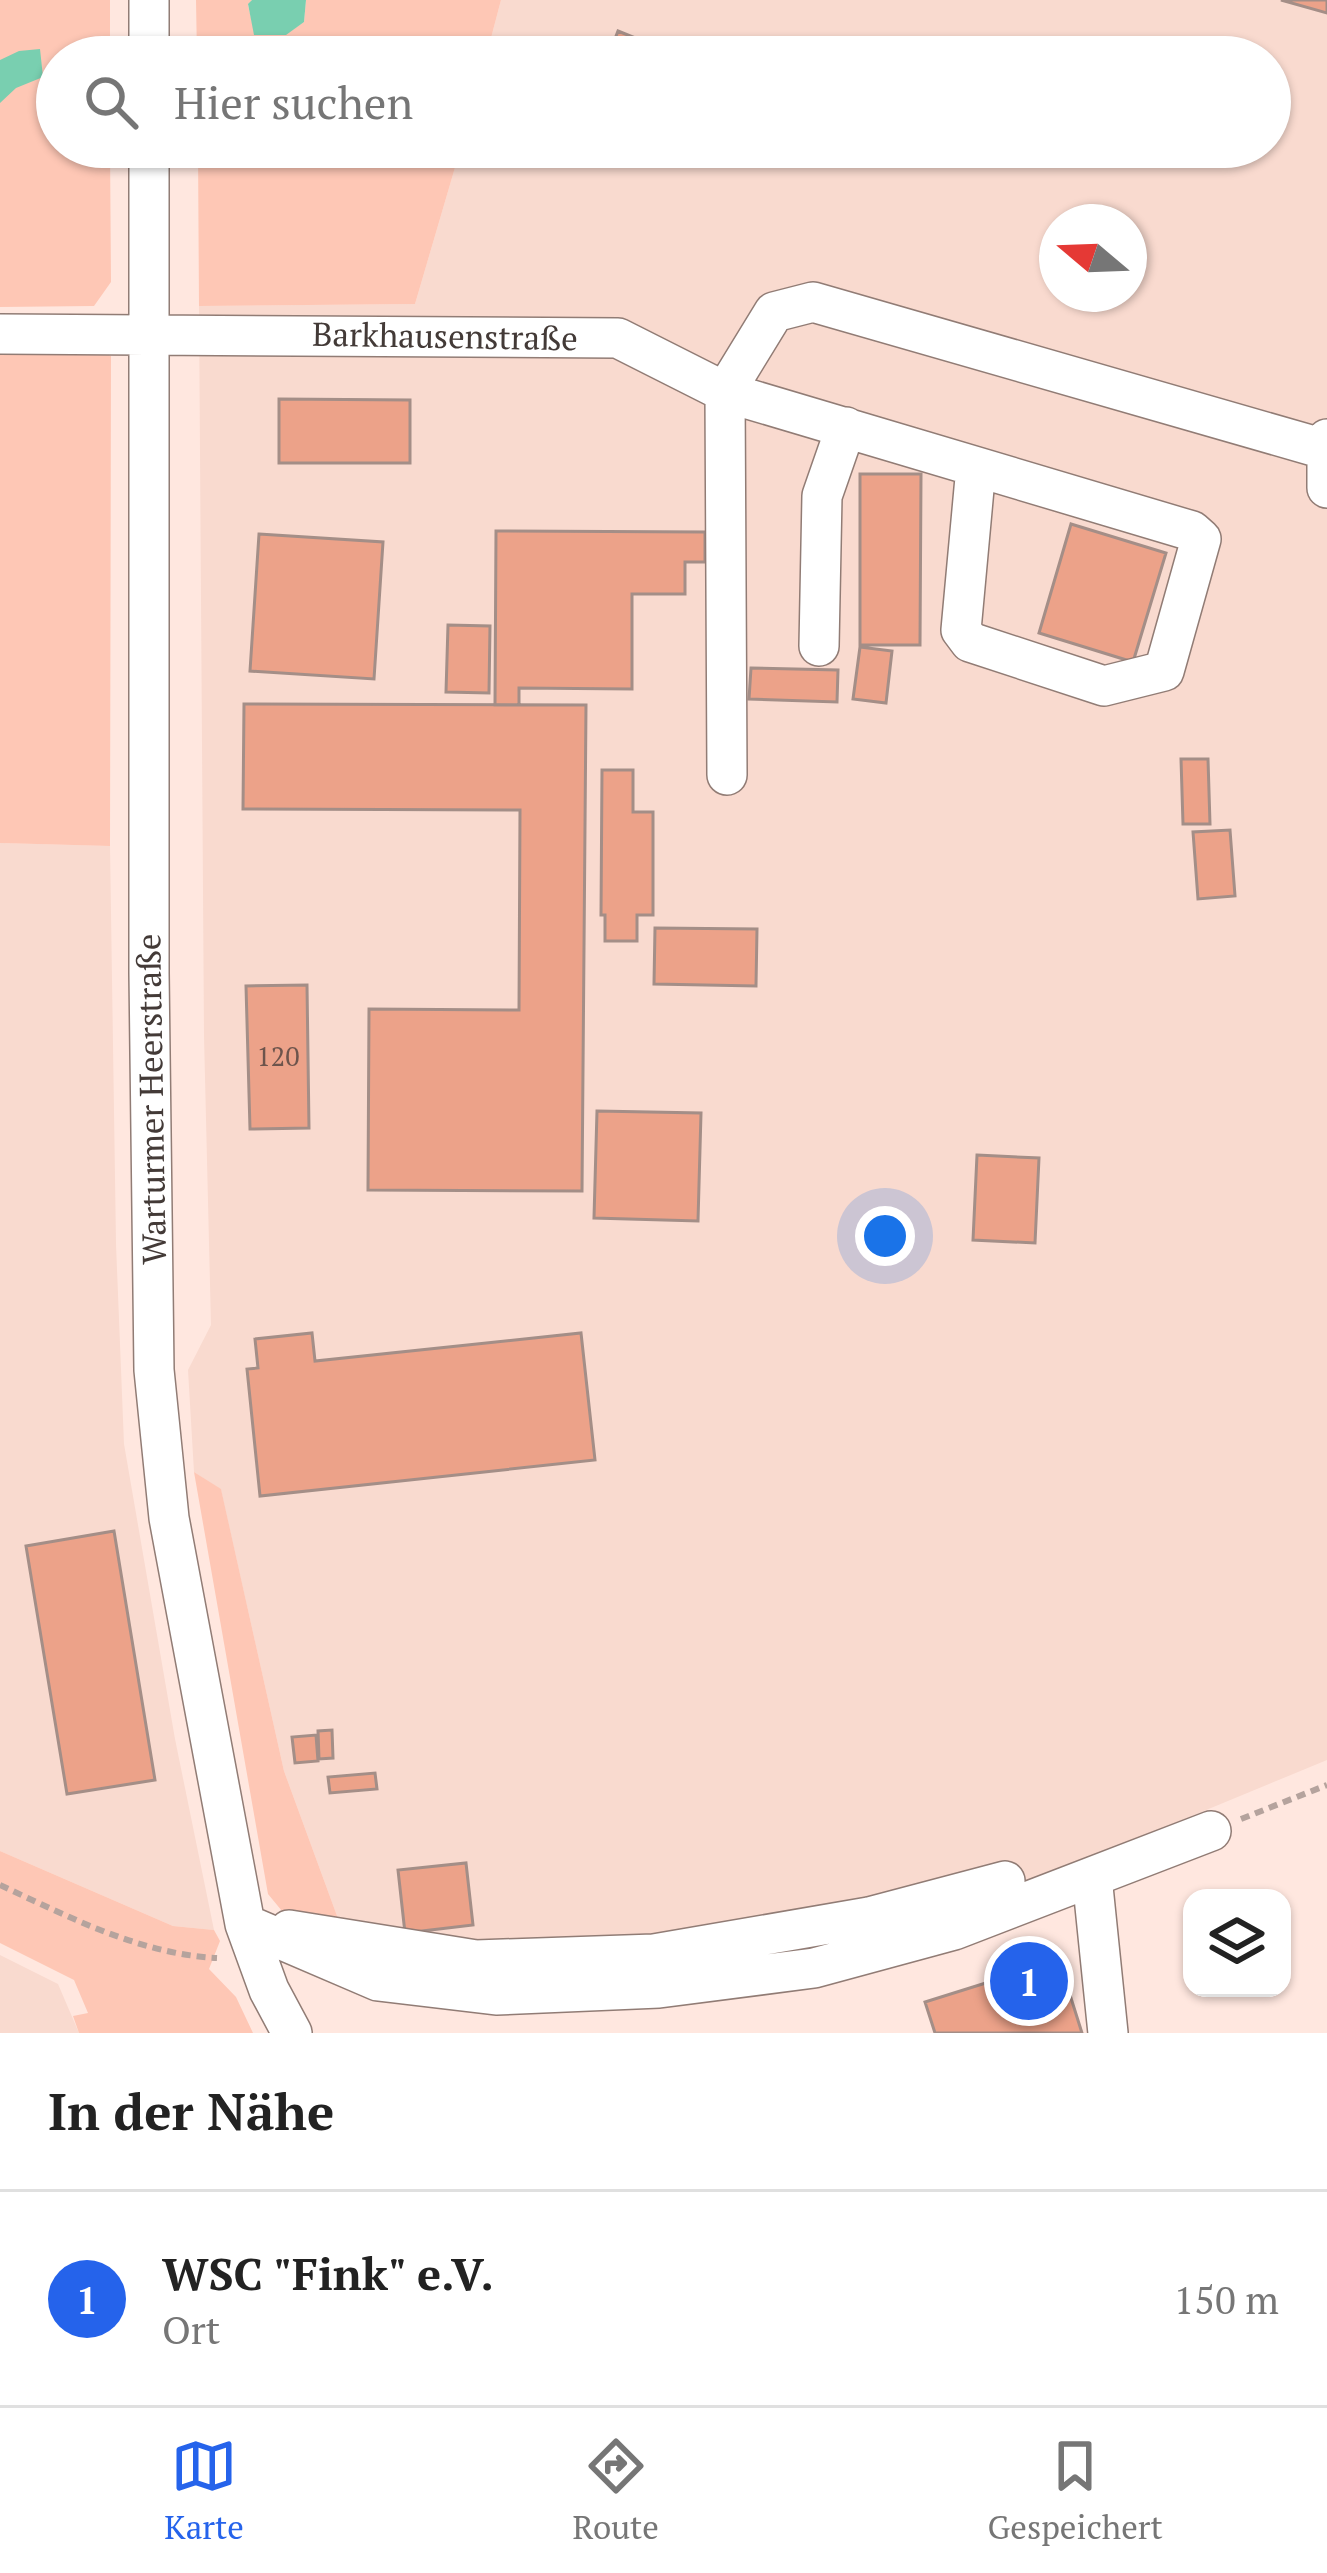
<!DOCTYPE html>
<html lang="de">
<head>
<meta charset="utf-8">
<style>
  :root { --surface:#fff; --page:#f2f2f2; --text:#222; --muted:#767676; --line:#e0e0e0; --accent:#2563eb }
  body { margin:0; font-family:"PT Serif",serif; background:var(--page); color:var(--text) }
  .controls { position:absolute; right:36px; bottom:36px; display:grid; overflow:hidden; border-radius:24px; box-shadow:0 3px 9px #0004 }
  .controls button { width:108px; height:108px; display:grid; place-items:center; padding:0; border:0; border-bottom:3px solid var(--line); background:var(--surface); color:var(--text); font:60px sans-serif }
  .compass { position:absolute; left:1039px; top:204px; width:108px; height:108px; border-radius:50%; background:var(--surface); box-shadow:0 3px 9px #0004; rotate:289deg }
  .you { position:absolute; left:885px; top:1236px; width:42px; height:42px; margin:-30px; border:9px solid #fff; border-radius:50%; background:#1a73e8; box-shadow:0 0 0 18px #1a73e833 }
  .badge { display:grid; place-items:center; width:78px; height:78px; border-radius:50%; background:var(--accent); color:#fff; font-size:39px; font-weight:700 }
  .pin { position:absolute; translate:-50% -50%; border:6px solid #fff; box-shadow:0 3px 12px #0006 }
  .list { margin:0; padding:0; list-style:none }
  h2 { display:flex; justify-content:space-between; align-items:center; height:156px; margin:0; padding:0 48px; font-size:51px }
  h2 small { font-size:39px; font-weight:400; color:var(--muted) }
  .list li { display:grid; grid-template-columns:78px 1fr auto; gap:36px; align-items:center; box-sizing:border-box; height:216px; padding:0 48px; border-top:3px solid var(--line) }
  .list b { display:block; font-size:45px; white-space:nowrap }
  .list p { margin:0; font-size:39px; white-space:nowrap; color:var(--muted) }
  .list em { font-size:39px; font-style:normal; color:var(--muted) }
  .icon { flex:none; width:66px; height:66px; fill:none; stroke:currentColor; stroke-width:2; stroke-linecap:round; stroke-linejoin:round }
  .map { position:relative; flex:none; width:1327px; height:2033px; overflow:hidden }
  .search { position:absolute; background:var(--surface); box-shadow:0 3px 9px #0004; left:36px; right:36px; top:36px; height:132px; display:flex; align-items:center; gap:30px; box-sizing:border-box; padding:0 42px; border-radius:66px; color:var(--muted); font-size:45px }
  .sheet { height:372px; background:var(--surface) }
  nav { display:flex; justify-content:space-around; align-items:center; box-sizing:border-box; height:168px; border-top:3px solid var(--line); background:var(--surface); font-size:33px; color:var(--muted) }
  nav a { display:grid; justify-items:center; gap:6px }
  nav .on { color:var(--accent) }
  .map>svg:first-child { display:block }
  .built { fill:#f9dacf; fill-rule:evenodd }
  .green { fill:#fec7b5 }
  .water { fill:#79cfb0 }
  .building { fill:#eca289; stroke:#a48e87; stroke-width:3 }
  .lines { fill:none; stroke-linecap:round; stroke-linejoin:round }
  .minor-casing { stroke:#917c75; stroke-width:42 }
  .path { stroke:#b5a39d; stroke-width:6; stroke-dasharray:9 6; stroke-linecap:butt }
  .minor { stroke:#fff; stroke-width:39 }
  .labels { text-anchor:middle; stroke-width:9; stroke-linejoin:round; paint-order:stroke }
  .number-label { font-size:27px; fill:#6d544c }
  .street-label { font-size:33px; fill:#433a37; stroke:#fff }
</style>
</head>
<body>
<div class="map">
<svg width="1327" height="2033" viewBox="0 0 1327 2033">
  <rect width="100%" height="100%" fill="#ffe7df"/>
  <path class="built" d="M501 0H1327V1760L1066 1868 871 1931 351 1954 284 1771 221 1490 194 1472 188 1370 211 1325 204 1036 199 306 415 304 461 147H1270V57H486ZM1057 222H1129V294H1057Z
    M0 843 110 846 116 1244 124 1444 175 1739 214 1930 173 1926 0 1851Z
    M0 1955 58 1984 79 2033H0Z"/>
  <path class="green" d="M0 0H110V57H57V147H110L111 282 94 306 0 307Z
    M196 0H252L248 5 255 35 286 34 304 22 306 0H501L486 57H197Z
    M198 147H461L415 304 199 306Z
    M89 347 111 356 110 846 0 843V348Z
    M194 1472 221 1489 284 1771 340 1924 282 1911 268 1894Z
    M0 1851 173 1926 214 1930 220 1941 209 1969 236 1997 253 2033H79L73 2016 88 2013 74 1980 0 1943Z"/>
  <path class="water" d="M252 0H306L304 22 286 35H254L248 4Z
    M40 49 43 77 16 88 0 103V60L19 51Z"/>
  <path class="building" d="M1281 0H1327V13Z
    M618 31 670 52 668 57H642L624 50 621 57H608Z
    M935 39 964 48 961 57H929Z
    M279 399 410 400V463H279Z
    M860 474H921L920 645H860Z
    M1071 524 1166 553 1133 662 1039 633Z
    M496 531 705 532V562H685V594H632V689L519 688V705H495Z
    M259 534 383 542 374 679 250 671Z
    M448 625 490 626 489 693 446 692Z
    M860 647 892 651 886 703 853 699Z
    M751 668 838 670 837 702 749 699Z
    M244 704 586 705 582 1191 368 1190 369 1009 519 1010 520 810 243 809Z
    M1181 759H1208L1210 824H1183Z
    M602 770H633V812H653V915H637V941H605V915H601Z
    M1230 830 1235 896 1198 899 1193 832Z
    M655 928 757 929 756 986 654 984Z
    M307 985 309 1128 250 1129 246 986Z
    M597 1111 701 1113 698 1221 594 1218Z
    M977 1155 1039 1158 1035 1243 973 1240Z
    M312 1333 315 1361 581 1333 595 1460 260 1496 247 1369 258 1368 255 1339Z
    M114 1531 155 1780 67 1794 26 1546Z
    M332 1730 333 1758 319 1759 318 1731Z
    M316 1735 318 1761 295 1763 292 1737Z
    M375 1773 377 1789 330 1793 328 1777Z
    M466 1863 473 1925 405 1933 398 1870Z
    M1059 1960 1082 2033H935L925 2002Z"/>
  <g class="lines">
    <defs>
      <path id="minor" d="M149 57V0
        M149 147V973L154 1370 169 1518 245 1924 269 1990 292 2033
        M0 334 618 338 725 392 1192 531 1201 539 1164 671 1104 686 970 642 961 630 976 467
        M1327 439V488
        M819 646 822 496 846 427
        M727 775 725 392 774 312 813 302 1324 449
        M1092 1877 1108 2033
        M245 1924 378 1981 496 1995 659 1988 814 1968 954 1930 1211 1831
        M289 1930 476 1960 654 1954 869 1917 1005 1881"/>
    </defs>
    <use href="#minor" class="minor-casing"/>
    <path class="path" d="M1241 1819 1327 1785
      M0 1885C69 1917 140 1954 217 1958"/>
    <use href="#minor" class="minor"/>
  </g>
  <g class="labels">
    <g class="number-label">
      <text x="278" y="1066">120</text>
    </g>
    <g class="street-label">
      <text transform="translate(445 336) rotate(1)" y="12">Barkhausenstraße</text>
      <text transform="translate(151 1099) rotate(-91)" y="12">Warturmer Heerstraße</text>
    </g>
  </g>
</svg>
<div class="controls">
<button><svg class="icon" aria-label="layers" viewBox="0 0 24 24"><path d="M12 4l9 5-9 5-9-5zM3 14l9 5 9-5"/></svg></button>
</div>
<svg class="compass" viewBox="-18 -18 36 36"><path d="M0-13l5 13h-10z" fill="#e53935"/><path d="M0 13l5-13h-10z" fill="#767676"/></svg>
<div class="you"></div>
<div class="pin badge" style="left:1029px;top:1981px">1</div>
<div class="search"><svg class="icon" aria-label="search" viewBox="0 0 24 24"><circle cx="10" cy="10" r="6"/><path d="M15 15l6 6"/></svg>Hier suchen</div>
</div>
<section class="sheet">
<h2>In der Nähe<small></small></h2>
<ul class="list">
<li><span class="badge">1</span><div><b>WSC &quot;Fink&quot; e.V.</b><p>Ort</p></div><em>150 m</em></li>
</ul>
</section>
<nav>
<a class="on"><svg class="icon" aria-label="map" viewBox="0 0 24 24"><path d="M3 6l6-2 6 2 6-2v14l-6 2-6-2-6 2zM9 4v14M15 6v14"/></svg>Karte</a>
<a><svg class="icon" aria-label="directions" viewBox="0 0 24 24"><path d="M12 3l9 9-9 9-9-9zM9 14v-3h6M13 9l2 2-2 2"/></svg>Route</a>
<a><svg class="icon" aria-label="saved" viewBox="0 0 24 24"><path d="M7 4h10v16l-5-4-5 4z"/></svg>Gespeichert</a>
</nav>
</body>
</html>
